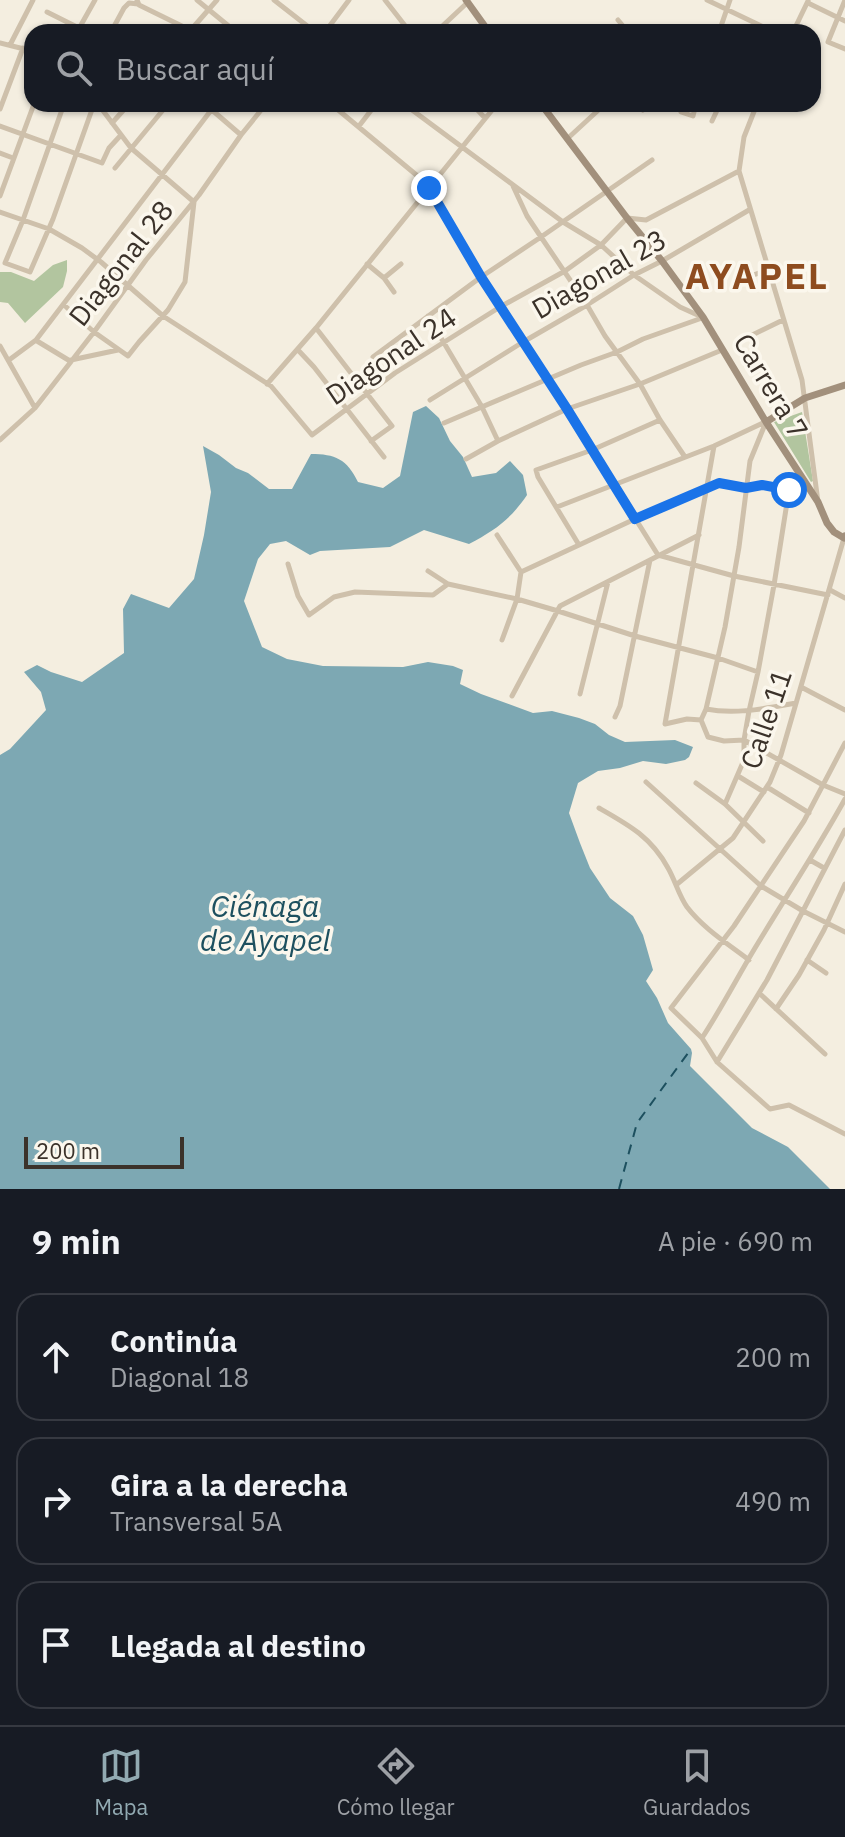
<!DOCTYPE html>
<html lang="es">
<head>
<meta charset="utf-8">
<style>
  :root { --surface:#171b24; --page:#242831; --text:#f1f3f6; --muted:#9ea1a6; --line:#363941; --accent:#92aab2 }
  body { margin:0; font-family:"IBM Plex Sans",sans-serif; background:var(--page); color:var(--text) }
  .scale { position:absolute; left:24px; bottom:20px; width:160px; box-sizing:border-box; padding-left:8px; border:4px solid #3b322a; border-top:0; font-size:22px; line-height:28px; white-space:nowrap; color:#3b322a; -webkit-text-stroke:6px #fbf7ed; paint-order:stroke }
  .stop { position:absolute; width:24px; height:24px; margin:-18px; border:6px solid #1a73e8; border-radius:50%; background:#fff }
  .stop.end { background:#1a73e8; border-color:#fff; box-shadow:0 2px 8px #0008 }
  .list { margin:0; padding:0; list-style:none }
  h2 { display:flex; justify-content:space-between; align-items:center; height:104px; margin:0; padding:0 32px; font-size:34px }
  h2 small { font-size:26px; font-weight:400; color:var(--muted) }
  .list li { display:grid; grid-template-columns:52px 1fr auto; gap:24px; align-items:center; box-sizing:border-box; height:128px; margin:0 16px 16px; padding:0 16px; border:2px solid var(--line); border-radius:24px }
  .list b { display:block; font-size:30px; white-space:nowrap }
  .list p { margin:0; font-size:26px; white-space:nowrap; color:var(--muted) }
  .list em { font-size:26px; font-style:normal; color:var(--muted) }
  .icon { flex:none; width:44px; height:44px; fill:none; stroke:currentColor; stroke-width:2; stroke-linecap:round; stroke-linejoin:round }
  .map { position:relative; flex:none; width:845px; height:1189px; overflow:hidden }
  .search { position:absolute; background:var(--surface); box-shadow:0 2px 6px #0004; left:24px; right:24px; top:24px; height:88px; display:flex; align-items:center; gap:20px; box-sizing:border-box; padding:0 28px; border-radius:24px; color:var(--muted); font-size:30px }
  .sheet { height:536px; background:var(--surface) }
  nav { display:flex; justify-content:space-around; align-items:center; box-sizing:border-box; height:112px; border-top:2px solid var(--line); background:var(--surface); font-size:22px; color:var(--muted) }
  nav a { display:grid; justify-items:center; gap:4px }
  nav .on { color:var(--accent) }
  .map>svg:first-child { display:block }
  .green { fill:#b2c59f }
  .water { fill:#7da8b3 }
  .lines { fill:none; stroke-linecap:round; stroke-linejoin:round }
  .ferry { stroke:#1d505f; stroke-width:2; stroke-dasharray:10 8; stroke-linecap:butt }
  .street { stroke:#cec0ab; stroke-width:5 }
  .secondary { stroke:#a2907c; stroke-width:7 }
  .route { stroke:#1a73e8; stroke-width:10 }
  .labels { text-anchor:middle; stroke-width:7; stroke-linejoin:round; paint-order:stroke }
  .street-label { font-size:28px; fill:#3b322a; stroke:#fbf7ed }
  .water-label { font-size:30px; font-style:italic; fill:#1d505f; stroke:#fbf7ed }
  .district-label { font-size:36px; font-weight:bold; letter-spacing:2px; fill:#8e4c1f; stroke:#fbf7ed }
</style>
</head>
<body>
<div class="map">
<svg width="845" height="1189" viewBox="0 0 845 1189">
  <rect width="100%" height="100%" fill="#f4eee0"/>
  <path class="green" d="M67 260V271L63 287 25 323 8 303 0 302V272H11L34 281 53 265Z
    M802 412 813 481 811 482 774 422Z"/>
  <path class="water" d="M426 406 439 418 450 441 463 457 472 477 496 473 510 461 523 475 527 495C510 520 495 530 469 544L424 530 390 547 320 551 310 555 286 541 270 544 258 559 244 601 262 647 287 659 323 666 403 667 428 662 453 666 463 670 460 684 481 694 533 713 552 711 579 718 595 724 609 735 625 742 675 740 693 747 689 757 685 760 666 764 643 761 620 768 598 771 578 783 569 813 580 843 590 868 610 898 633 916 643 935 653 970 646 981 657 998 668 1023 691 1049 692 1053 690 1066 752 1128 788 1147 830 1189H0V755L10 749 46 710 41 692 24 672 37 665 51 672 82 682 124 653 123 609 131 594 169 608 194 579 204 535 211 492 203 446 219 455 236 468 248 473 269 489H292L311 454C335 454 347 459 358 482L383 488 400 476 413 412Z"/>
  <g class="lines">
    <path class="ferry" d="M619 1189 637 1123 691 1049"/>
    <path class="street" d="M137 0 139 5 190 30
      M197 0 236 32
      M274 0 315 32
      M385 0 410 32
      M707 0 774 32
      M845 0 828 42 845 49
      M808 3 845 21
      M47 12 79 28
      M618 20 628 32
      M77 32 95 0
      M111 32 124 8 129 3 138 4
      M189 32 217 0
      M325 32 349 0
      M436 32 468 2
      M719 32 730 0
      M793 32 808 1
      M0 43 32 51
      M10 45 33 0
      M64 104 23 220 5 263 30 272 53 219 94 104
      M205 104 241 135
      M331 104 420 178 429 188 481 277 567 409 658 555 734 576 828 595
      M404 104 563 222 601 245 634 275 680 307 702 317
      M472 104 485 118
      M639 104 643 110
      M757 104 744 137 739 171 802 380 818 502
      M0 109 23 48
      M681 112 693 116 696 104
      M712 121 720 104
      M112 123 129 104
      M0 126 102 163 109 148 121 135
      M359 126 376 104
      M567 139 605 104
      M0 153 13 158
      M115 168 168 104
      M513 186 527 216 541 237 587 305 605 336 640 384 660 420 685 457
      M0 196 34 104
      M0 212 49 229 82 248 101 262 163 316 271 386 312 435 395 373 500 307 565 271 601 245 627 218 646 220 739 171
      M367 264 384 278 394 292
      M384 278 401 264
      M740 280 767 270
      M64 305 94 332 128 356 139 342 168 310 185 282 194 202 131 148 98 104
      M428 316 482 407 498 441
      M316 328 392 426 371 441
      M742 340 783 320
      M37 341 70 361
      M0 346 35 408
      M298 350 314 367 384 457
      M373 357 481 277 541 237 652 160
      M9 360 36 340 212 109
      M71 360 118 350
      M267 384 316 328 497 104
      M430 400 523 342 587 305 634 275 662 261 749 210
      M766 422 750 461 739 547 725 627 706 709 701 720 708 737 724 741 744 740 823 785 845 794
      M444 423 581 365 617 352 643 339 702 318
      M0 440 35 408 94 332 146 260 199 195 241 135 266 104
      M466 459 498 441 567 409 640 384 722 350
      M557 507 714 446 765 422
      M497 535 521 572
      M579 545 538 477 536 470 592 450 660 420
      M288 564 298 596 309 615 334 597 355 592 433 595 448 584
      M428 571 448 584 517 599 558 611 635 636 718 658 758 672
      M521 572 635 519 719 483 746 488 762 485 789 490
      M830 590 845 598
      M502 640 517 599 521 572
      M801 687 845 710
      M580 694 608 582
      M512 696 560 606 699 535
      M706 709C736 715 767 708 796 703
      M615 717 620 706 650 560
      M701 720 687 719 665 724 714 446
      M845 743 804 821 734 926 671 1008 702 1038 717 1062 770 1109 789 1105 845 1134
      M738 776 764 792
      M646 782 761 886 803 911 845 932
      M696 783 725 804 763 841
      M767 787 809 813
      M725 804 744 760V740L749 711 758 672 774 585 789 490 799 473
      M599 808C629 825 651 837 668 868 675 880 679 896 687 907 703 928 728 944 749 960
      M810 860 824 868
      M676 885 733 838 770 782 781 755 844 538
      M807 960 826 973
      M759 993 825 1054
      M776 1009 799 975 824 930 845 884
      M702 1038C721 1009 737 978 755 948 785 898 817 850 845 799
      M717 1062 767 980 845 830"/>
    <path class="secondary" d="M466 0 489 32
      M541 104 627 218 662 261 703 317 766 422 818 502 827 523 834 532 844 538 845 536
      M766 422 805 398 845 385"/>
  </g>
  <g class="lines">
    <path class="route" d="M429 188 481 277 567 409 635 519 719 483 746 488 762 485 789 490"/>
  </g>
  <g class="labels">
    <g class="street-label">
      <text transform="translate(121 263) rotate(-52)" y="10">Diagonal 28</text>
      <text transform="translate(599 274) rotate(-30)" y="10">Diagonal 23</text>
      <text transform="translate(391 356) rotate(-34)" y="10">Diagonal 24</text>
      <text transform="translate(771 386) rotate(59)" y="10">Carrera 7</text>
      <text transform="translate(766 719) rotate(-71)" y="10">Calle 11</text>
    </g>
    <g class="water-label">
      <text x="265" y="917">Ciénaga<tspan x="265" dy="34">de Ayapel</tspan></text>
    </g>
    <g class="district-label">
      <text x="757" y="289">AYAPEL</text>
    </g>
  </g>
</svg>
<div class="scale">200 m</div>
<div class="stop" style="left:789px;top:490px"></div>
<div class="stop end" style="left:429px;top:188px"></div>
<div class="search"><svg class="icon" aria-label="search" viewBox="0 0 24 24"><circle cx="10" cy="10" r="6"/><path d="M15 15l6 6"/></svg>Buscar aquí</div>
</div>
<section class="sheet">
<h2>9 min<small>A pie · 690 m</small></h2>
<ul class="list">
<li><svg class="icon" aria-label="ahead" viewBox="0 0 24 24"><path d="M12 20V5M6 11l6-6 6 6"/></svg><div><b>Continúa</b><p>Diagonal 18</p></div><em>200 m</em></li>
<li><svg class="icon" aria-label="right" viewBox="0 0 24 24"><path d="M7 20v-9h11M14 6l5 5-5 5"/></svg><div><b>Gira a la derecha</b><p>Transversal 5A</p></div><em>490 m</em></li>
<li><svg class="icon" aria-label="arrive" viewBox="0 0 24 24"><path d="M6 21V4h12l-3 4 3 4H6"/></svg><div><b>Llegada al destino</b></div></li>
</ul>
</section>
<nav>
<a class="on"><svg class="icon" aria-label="map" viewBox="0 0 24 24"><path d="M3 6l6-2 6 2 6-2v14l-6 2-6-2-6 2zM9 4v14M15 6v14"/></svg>Mapa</a>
<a><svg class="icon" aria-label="directions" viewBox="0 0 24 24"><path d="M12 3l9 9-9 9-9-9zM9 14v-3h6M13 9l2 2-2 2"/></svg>Cómo llegar</a>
<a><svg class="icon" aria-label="saved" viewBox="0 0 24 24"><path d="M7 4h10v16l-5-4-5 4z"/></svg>Guardados</a>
</nav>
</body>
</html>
